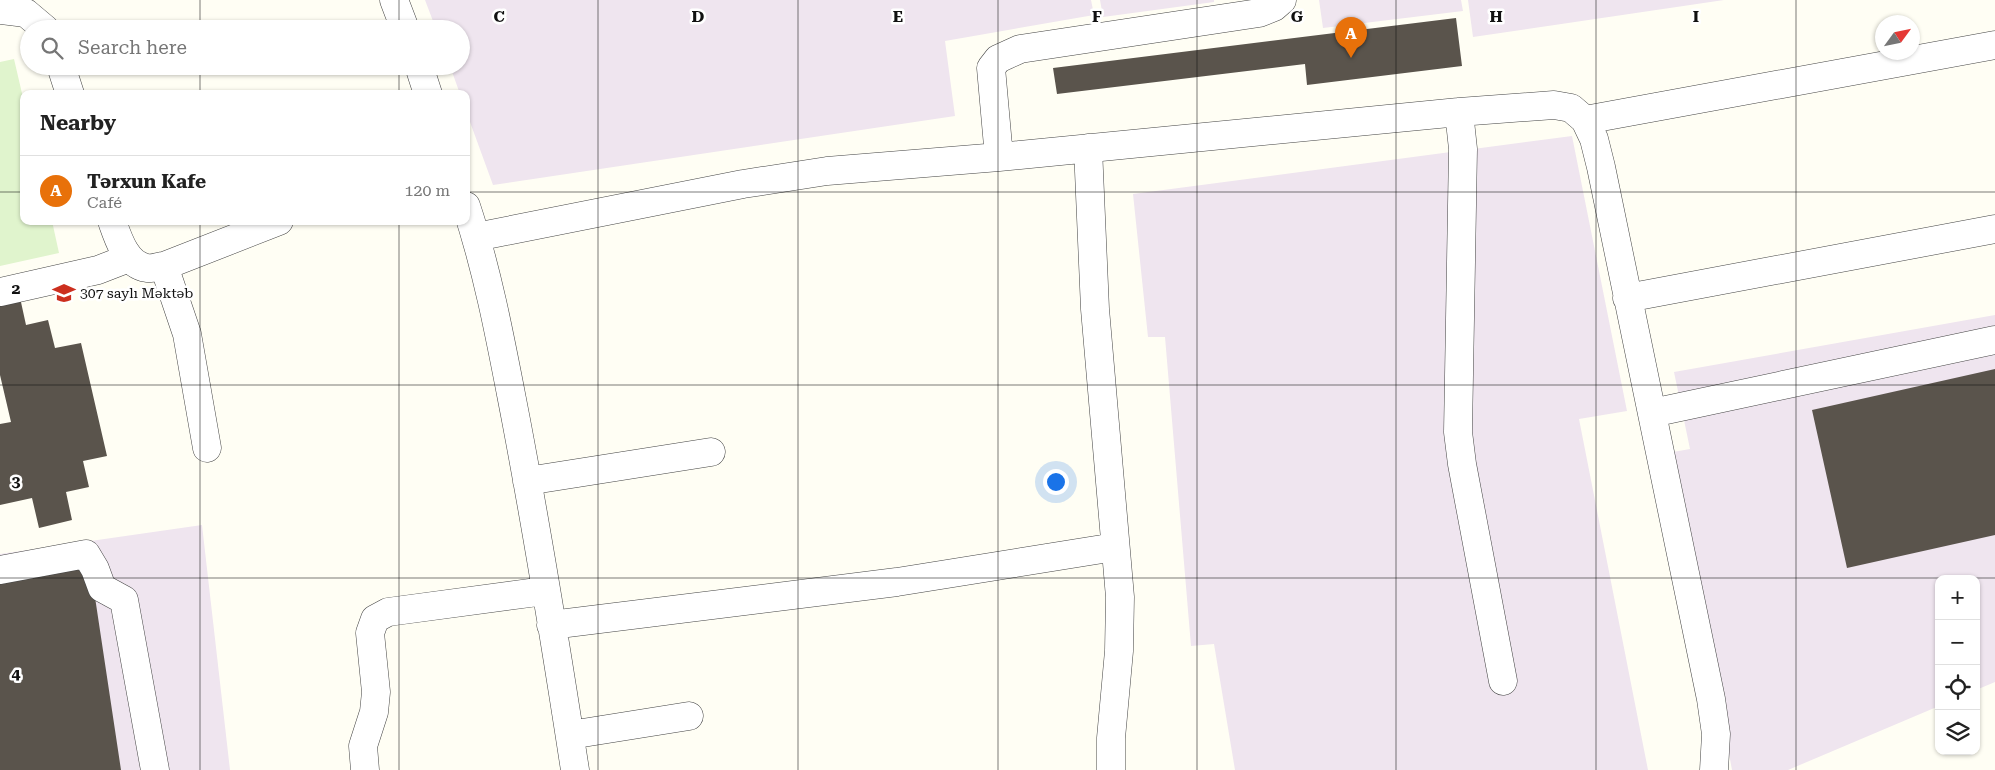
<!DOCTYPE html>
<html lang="en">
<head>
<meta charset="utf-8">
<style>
  :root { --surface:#fff; --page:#f2f2f2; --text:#222; --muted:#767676; --line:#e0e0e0; --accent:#b45309 }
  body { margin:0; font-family:"Roboto Serif",serif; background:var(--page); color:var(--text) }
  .controls { position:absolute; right:15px; bottom:15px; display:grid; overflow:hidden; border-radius:10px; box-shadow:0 1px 4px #0004 }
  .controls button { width:45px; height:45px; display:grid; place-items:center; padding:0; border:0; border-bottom:1px solid var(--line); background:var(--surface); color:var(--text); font:25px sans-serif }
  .compass { position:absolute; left:1875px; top:15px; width:45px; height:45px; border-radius:50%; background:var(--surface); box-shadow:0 1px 4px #0004; rotate:57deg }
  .you { position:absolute; left:1055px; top:481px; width:18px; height:18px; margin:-12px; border:4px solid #fff; border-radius:50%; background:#1a73e8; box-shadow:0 0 0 8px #1a73e833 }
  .badge { display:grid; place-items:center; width:32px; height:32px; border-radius:50%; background:var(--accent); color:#fff; font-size:16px; font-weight:700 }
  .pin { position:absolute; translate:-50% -41px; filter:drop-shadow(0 1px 2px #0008) }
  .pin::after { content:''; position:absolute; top:26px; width:18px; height:15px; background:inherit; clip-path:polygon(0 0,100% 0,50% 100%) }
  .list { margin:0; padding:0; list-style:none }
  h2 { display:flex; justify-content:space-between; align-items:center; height:65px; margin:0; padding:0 20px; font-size:21px }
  h2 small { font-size:16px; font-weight:400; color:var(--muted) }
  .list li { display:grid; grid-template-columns:32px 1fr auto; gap:15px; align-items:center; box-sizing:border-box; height:70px; padding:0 20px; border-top:1px solid var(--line) }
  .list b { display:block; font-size:19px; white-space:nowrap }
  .list p { margin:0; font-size:16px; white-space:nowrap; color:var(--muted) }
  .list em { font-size:16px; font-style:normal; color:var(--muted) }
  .icon { flex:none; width:28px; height:28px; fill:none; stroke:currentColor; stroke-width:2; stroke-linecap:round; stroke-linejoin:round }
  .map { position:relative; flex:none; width:1995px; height:770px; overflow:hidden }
  .search { position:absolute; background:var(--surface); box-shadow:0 1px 4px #0004; left:20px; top:20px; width:450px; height:55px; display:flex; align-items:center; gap:12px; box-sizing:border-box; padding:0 18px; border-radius:28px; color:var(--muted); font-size:19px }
  .panel { position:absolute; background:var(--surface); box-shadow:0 1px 4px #0004; left:20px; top:90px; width:450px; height:135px; border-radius:10px }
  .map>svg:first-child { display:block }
  .industrial { fill:#efe5ef }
  .pitch { fill:#e0f4cd }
  .building { fill:#5a544c }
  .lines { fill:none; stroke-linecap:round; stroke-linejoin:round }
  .minor-casing { stroke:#444; stroke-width:29 }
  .minor { stroke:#fff; stroke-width:28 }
  .grid { fill:none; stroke:#111; stroke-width:1; stroke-opacity:0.55 }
  .labels { text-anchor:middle; stroke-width:5; stroke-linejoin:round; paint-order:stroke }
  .poi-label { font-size:14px; fill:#111; stroke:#fff; text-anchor:start }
  .grid-label { font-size:16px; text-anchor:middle; font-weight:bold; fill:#111; stroke:#fff; stroke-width:5; stroke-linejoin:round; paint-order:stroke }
</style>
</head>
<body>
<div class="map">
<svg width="1995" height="770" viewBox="0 0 1995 770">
  <rect width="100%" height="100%" fill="#fffef4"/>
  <path class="industrial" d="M425 0H1091L1094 15 945 41 955 116 493 185 466 111V94H460L450 66H461V29H436Z
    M1100 0H1214V2L1103 17Z
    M1319 0H1461L1463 11 1323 28Z
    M1468 0H1724L1473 37Z
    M1572 136 1627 411 1579 419 1648 770H1235L1214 644 1191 646 1165 337H1148L1133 194Z
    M1995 315V682L1976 690V579H1939V706L1788 770H1732L1673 452 1690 449 1674 372Z
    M202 525 230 770H0V554Z"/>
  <path class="pitch" d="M14 59 24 102V221H52L59 253 0 266V62Z"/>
  <path class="building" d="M1456 18 1462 66 1307 85 1305 64 1057 94 1053 68Z
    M19 293 26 325 48 320 55 348 81 343 107 456 83 461 89 487 66 492 72 520 39 528 32 498 0 505V424L11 422 0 375V297Z
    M1995 369V535L1847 568 1812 410Z
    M90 564 121 770H0V578Z"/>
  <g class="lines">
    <defs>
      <path id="minor" d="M394 0 405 29
        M0 10 26 13 45 29
        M61 66 70 94
        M419 66 428 94
        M1459 112 1463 149 1458 432 1462 464 1503 681
        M1585 120 1995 45
        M1088 148 1095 309 1120 597 1119 651 1111 738V770
        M999 157 991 68 998 59 1020 49 1259 13 1274 7 1282 0
        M466 206C489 275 502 348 516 420 538 536 557 653 575 770
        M112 221C118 238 126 265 147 268 152 269 159 266 164 266L279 221
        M476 237 743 184 827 171 999 157 1459 112 1554 105 1571 108 1585 120 1594 139 1601 167 1711 699 1716 734 1714 770
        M164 266 187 334 207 448
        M0 292 98 270 129 258
        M1627 298 1995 229
        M1652 413 1995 340
        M527 481 711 452
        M0 570 86 554 95 569 102 588 124 600 155 770
        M551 625 897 582 1115 547
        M570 735 689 716
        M365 770 363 746 374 712 376 692 370 633 375 619 388 612 545 591"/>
    </defs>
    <use href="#minor" class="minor-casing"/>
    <use href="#minor" class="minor"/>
  </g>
  <path class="grid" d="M200 0V29M399 0V29M598 0V770M798 0V770M998 0V770M1197 0V770M1396 0V770M1596 0V770M1796 0V770M200 66V94M399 66V94M0 192H24M466 192H1995M200 221V770M399 221V770M0 385H1995M0 578H1995"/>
  <defs>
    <symbol id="school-bare" viewBox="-9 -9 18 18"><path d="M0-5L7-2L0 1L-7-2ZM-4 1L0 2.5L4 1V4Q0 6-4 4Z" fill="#cc2f1e" stroke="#fff" stroke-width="2.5" paint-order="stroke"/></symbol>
  </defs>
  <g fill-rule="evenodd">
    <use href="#school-bare" x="48" y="277" width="32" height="32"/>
  </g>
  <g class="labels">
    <g class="poi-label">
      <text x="80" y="298">307 saylı Məktəb</text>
    </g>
  </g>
  <g class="grid-label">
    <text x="499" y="22">C</text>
    <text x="698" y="22">D</text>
    <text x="898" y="22">E</text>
    <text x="1097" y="22">F</text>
    <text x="1297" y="22">G</text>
    <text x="1496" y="22">H</text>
    <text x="1696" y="22">I</text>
    <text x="16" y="294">2</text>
    <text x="16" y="487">3</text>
    <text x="16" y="679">4</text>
  </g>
</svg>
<div class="controls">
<button>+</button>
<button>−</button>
<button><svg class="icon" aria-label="locate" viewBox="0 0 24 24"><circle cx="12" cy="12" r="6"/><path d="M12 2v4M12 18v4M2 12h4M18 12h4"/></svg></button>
<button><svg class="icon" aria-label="layers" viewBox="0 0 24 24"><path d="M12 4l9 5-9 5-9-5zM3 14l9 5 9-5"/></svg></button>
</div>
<svg class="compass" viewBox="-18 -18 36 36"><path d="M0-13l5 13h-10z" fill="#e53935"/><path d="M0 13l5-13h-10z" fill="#767676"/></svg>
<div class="you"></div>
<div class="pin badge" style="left:1351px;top:58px;background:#e8710a">A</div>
<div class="search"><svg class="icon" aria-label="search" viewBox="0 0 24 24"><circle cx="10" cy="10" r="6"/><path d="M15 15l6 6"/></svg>Search here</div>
<section class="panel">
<h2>Nearby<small></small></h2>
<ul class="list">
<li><span class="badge" style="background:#e8710a">A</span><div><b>Tərxun Kafe</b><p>Café</p></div><em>120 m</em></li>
</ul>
</section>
</div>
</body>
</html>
